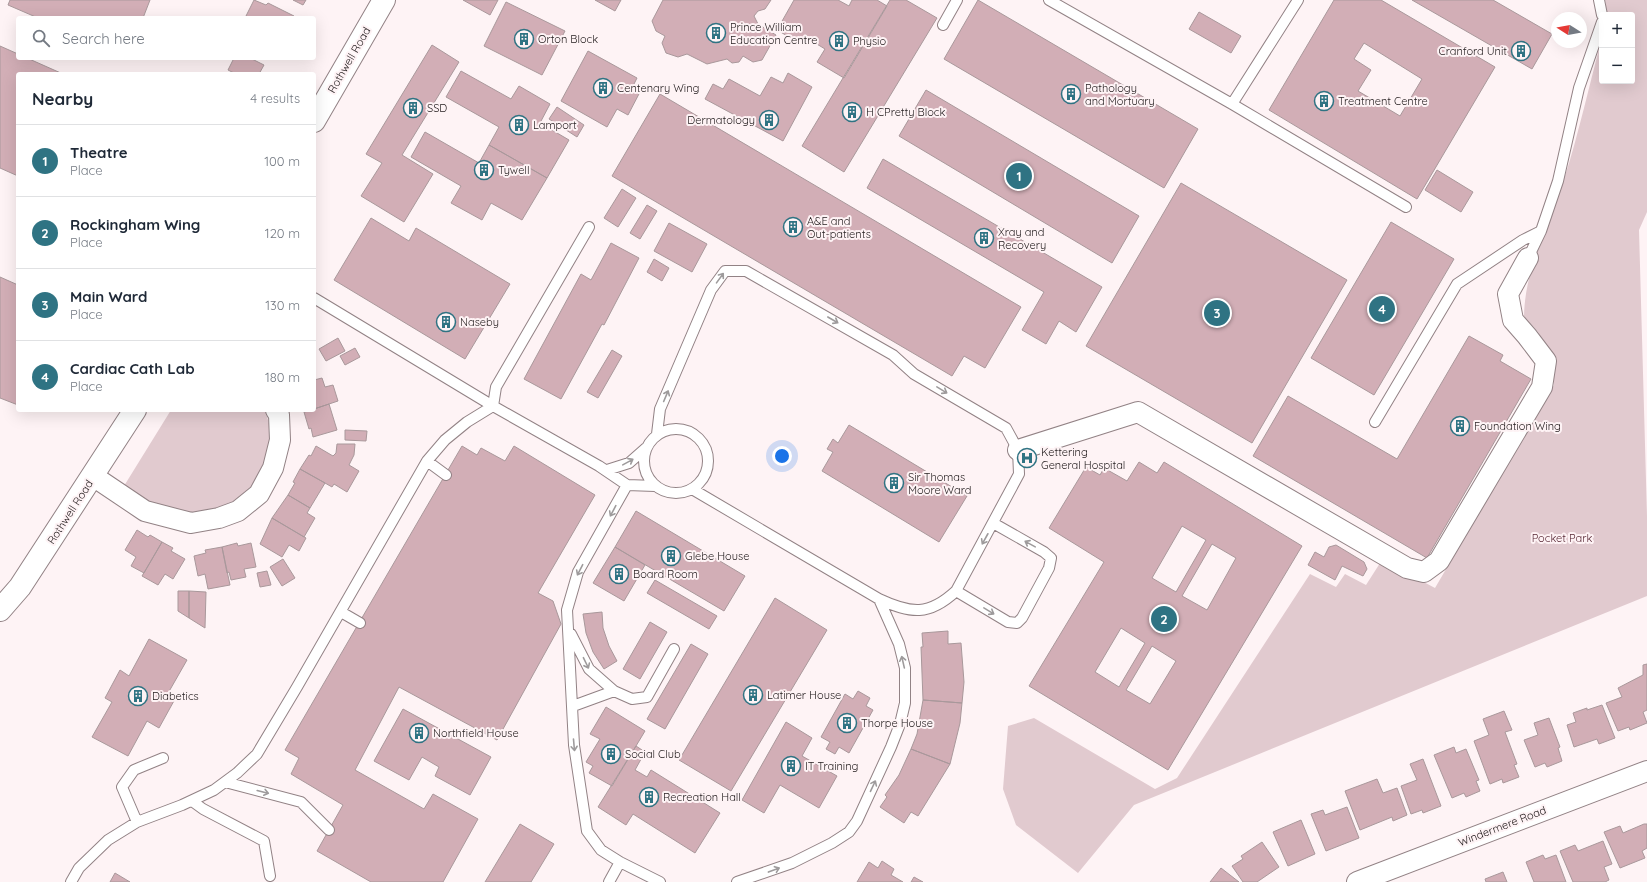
<!DOCTYPE html>
<html lang="en">
<head>
<meta charset="utf-8">
<style>
  :root { --surface:#fff; --page:#f2f2f3; --text:#1f2937; --muted:#747a83; --line:#e0e1e3; --accent:#2f7383 }
  body { margin:0; font-family:Quicksand,sans-serif; background:var(--page); color:var(--text) }
  .controls { position:absolute; right:12px; top:12px; display:grid; overflow:hidden; border-radius:4px; box-shadow:0 4px 16px #0002 }
  .controls button { width:36px; height:36px; display:grid; place-items:center; padding:0; border:0; border-bottom:1px solid var(--line); background:var(--surface); color:var(--text); font:20px sans-serif }
  .compass { position:absolute; left:1551px; top:12px; width:36px; height:36px; border-radius:50%; background:var(--surface); box-shadow:0 4px 16px #0002; rotate:281deg }
  .you { position:absolute; left:782px; top:456px; width:14px; height:14px; margin:-10px; border:3px solid #fff; border-radius:50%; background:#1a73e8; box-shadow:0 0 0 6px #1a73e833 }
  .badge { display:grid; place-items:center; width:26px; height:26px; border-radius:50%; background:var(--accent); color:#fff; font-size:13px; font-weight:700 }
  .pin { position:absolute; translate:-50% -50%; border:2px solid #fff; box-shadow:0 1px 4px #0006 }
  .list { margin:0; padding:0; list-style:none }
  h2 { display:flex; justify-content:space-between; align-items:center; height:52px; margin:0; padding:0 16px; font-size:17px }
  h2 small { font-size:13px; font-weight:400; color:var(--muted) }
  .list li { display:grid; grid-template-columns:26px 1fr auto; gap:12px; align-items:center; box-sizing:border-box; height:72px; padding:0 16px; border-top:1px solid var(--line) }
  .list b { display:block; font-size:15px; white-space:nowrap }
  .list p { margin:0; font-size:13px; white-space:nowrap; color:var(--muted) }
  .list em { font-size:13px; font-style:normal; color:var(--muted) }
  .icon { flex:none; width:22px; height:22px; fill:none; stroke:currentColor; stroke-width:2; stroke-linecap:round; stroke-linejoin:round }
  .map { position:relative; flex:none; width:1647px; height:882px; overflow:hidden }
  .search { position:absolute; background:var(--surface); box-shadow:0 4px 16px #0002; left:16px; top:16px; width:300px; height:44px; display:flex; align-items:center; gap:10px; box-sizing:border-box; padding:0 14px; border-radius:4px; color:var(--muted); font-size:15px }
  .panel { position:absolute; background:var(--surface); box-shadow:0 4px 16px #0002; left:16px; top:72px; width:300px; height:340px; border-radius:4px }
  .map>svg:first-child { display:block }
  .green { fill:#e1cacf }
  .building { fill:#d2aeb6; stroke:#a9989b; fill-rule:evenodd }
  .lines { fill:none; stroke-linecap:round; stroke-linejoin:round }
  .lane-casing { stroke:#928285; stroke-width:12 }
  .street-casing { stroke:#928285; stroke-width:22 }
  .primary-casing { stroke:#928285; stroke-width:24 }
  .lane { stroke:#fff; stroke-width:10 }
  .street { stroke:#fff; stroke-width:20 }
  .primary { stroke:#fff; stroke-width:22 }
  .oneway { stroke:#9e9b9c }
  .labels { text-anchor:middle; stroke-width:4; stroke-linejoin:round; paint-order:stroke }
  .poi-label { font-size:11px; fill:#272122; stroke:#fef3f5; text-anchor:start }
  .street-label { font-size:11px; fill:#272122; stroke:#fef3f5 }
  .park-label { font-size:11px; fill:#572734; stroke:#fef3f5 }
</style>
</head>
<body>
<div class="map">
<svg width="1647" height="882" viewBox="0 0 1647 882">
  <rect width="100%" height="100%" fill="#fef3f5"/>
  <path class="green" d="M1605 0H1647V212L1639 230 1647 516V596L1134 805 1078 873 1016 825 1003 789 1008 726 1034 718 1155 789 1177 778 1310 574 1336 587 1345 574 1366 585 1382 560 1435 588 1554 385 1552 360 1538 332 1524 316C1525 268 1549 224 1564 179 1579 133 1589 85 1602 38V81H1632V15H1607Z
    M171 410H265L270 427 268 458 256 484 231 507 198 515 152 503 124 486Z"/>
  <path class="building" d="M10 0H150L143 18H38L8 5Z
    M254 0 266 5 268 3 294 16 293 18H251L246 16Z
    M293 0H306L303 5Z
    M463 0H498L490 15Z
    M595 0H621L615 11Z
    M663 0H771L765 9 758 11 754 16 758 24 776 35 762 60 753 62 743 56 739 62 732 63 727 59 707 64 687 54 678 57 666 53 662 43 665 36 656 31 652 21Z
    M794 0H838L849 6 852 0H877L887 6 844 78 817 62 825 49 807 38 803 45 777 30Z
    M890 0H906L937 18 844 172 802 146Z
    M978 0 1198 129 1164 188 944 59Z
    M1334 0H1381L1495 67 1417 199 1269 110ZM1364 43 1422 79 1400 116 1358 91 1371 70 1354 59Z
    M1412 0H1493L1552 34 1532 69Z
    M506 2 565 31 542 75 484 46Z
    M1199 12 1241 36 1231 53 1189 29Z
    M432 45 459 62 402 155 433 174 404 222 361 196 382 163 366 154Z
    M0 46 18 54V58H27L63 74H18V176L0 168Z
    M588 51 637 78 633 86 641 90 628 115 617 109 607 127 561 101Z
    M234 58H250L264 65 259 74H236L228 70Z
    M461 71 511 99 519 86 550 104 540 123 569 140 547 178 489 145 499 127 446 97Z
    M788 73 812 87 783 141 705 99 713 84 723 89 729 79 760 96 771 77 783 83Z
    M926 90 1139 216 1112 263 899 136Z
    M660 94 1021 307 985 368 964 356 952 376 612 176Z
    M557 107 584 125 577 137 549 119Z
    M425 132 479 163 489 145 547 178 522 220 491 203 482 220 451 203 461 186 411 157Z
    M883 159 1102 287 1076 332 1059 321 1046 344 1022 330 1044 292 867 188Z
    M1437 170 1473 192 1461 212 1425 190Z
    M1181 183 1347 280 1252 443 1086 346Z
    M622 189 636 198 618 227 604 218Z
    M647 205 657 211 640 239 630 233Z
    M371 218 409 241 416 228 510 284 465 359 334 280Z
    M1391 222 1454 259 1374 395 1311 358Z
    M669 223 707 244 692 272 654 251Z
    M611 243 639 258 604 325 602 324 561 399 524 379 581 274 591 280Z
    M654 259 669 268 662 281 647 272Z
    M0 277 18 285V405L0 398Z
    M1469 336 1503 355 1500 361 1531 379 1427 558 1253 456 1288 396 1397 459Z
    M338 338 345 351 326 361 319 349Z
    M355 348 360 357 345 365 340 356Z
    M612 350 622 356 598 398 587 392Z
    M322 378 325 387 333 385 338 401 314 409V380Z
    M329 404 337 430 313 437 311 428 309 429 304 412 314 410V409Z
    M849 425 967 496 939 542 822 471 833 452 827 449 833 439 838 443Z
    M345 430 367 431 366 441 345 440Z
    M337 444H355L354 455 349 465 359 471 347 492 334 484 332 487 325 483 300 469 309 455 311 456 316 446 333 456 336 453Z
    M462 446 477 455 481 448 505 461 514 446 595 495 538 593 553 601 561 624 497 740 399 687 355 770 424 809 433 794 478 819 443 882H371L317 851 343 805 291 774 299 758 285 750Z
    M1139 462 1157 473 1164 462 1302 546 1168 770 1029 686 1104 562 1049 528 1086 467 1100 475 1104 468 1127 481ZM1182 526 1206 540 1176 592 1152 578ZM1212 544 1236 558 1207 610 1182 596ZM1121 628 1145 643 1119 687 1095 672ZM1152 646 1176 661 1150 704 1126 690Z
    M300 469 325 483 310 508 288 495 295 483 293 482Z
    M288 495 310 508 307 513 315 518 304 537 272 518Z
    M636 511 745 576 724 611 615 547Z
    M272 518 306 538 299 551 289 545 282 557 260 544Z
    M137 530 148 537 150 535 162 542 144 573 131 566 136 557 125 550Z
    M162 542 173 548 171 551 185 559 173 579 165 574 158 585 142 576Z
    M237 543 238 546 251 543 256 567 244 569 246 577 231 580 229 572 227 573 222 547Z
    M1336 545 1364 562 1367 569 1363 576 1342 566 1335 580 1308 565 1315 552 1324 557 1329 547Z
    M222 547 230 585 208 589 205 574 198 576 194 556 206 553 205 550Z
    M615 547 645 565 624 601 593 583Z
    M283 559 295 578 282 586 270 567Z
    M267 571 271 585 260 587 257 573Z
    M655 580 717 616 709 629 647 593Z
    M178 591H189V618L178 611Z
    M189 591 206 592 205 628 189 618Z
    M775 598 827 630 731 791 679 760Z
    M602 612 603 628 609 646 617 661 604 669 593 652 586 633 583 614Z
    M650 622 667 632 640 679 623 669Z
    M948 631V644L961 643 964 682 962 703 923 700 921 647H923L922 633Z
    M149 639 187 660 167 695 175 699 159 728 147 721 128 756 92 737 112 702 105 698 120 670 129 676Z
    M691 644 708 654 665 729 647 719Z
    M1647 664V710L1643 712 1647 723 1630 730 1629 727 1618 731 1606 703 1622 697 1618 688 1643 675V665Z
    M858 691 870 698 866 706 873 710 849 753 839 747 835 754 826 749 830 742 821 737 845 694 853 699Z
    M923 700 962 703 960 723 950 764 911 749 917 734Z
    M1602 705 1615 738 1599 744 1597 739 1574 747 1567 725 1576 722 1573 713 1587 708V710Z
    M606 707 645 731 612 786 589 773 593 766 586 762 600 739 590 734Z
    M403 709 491 757 470 795 435 776 439 767 422 757 409 780 374 761Z
    M1504 711 1512 730 1505 732 1517 764 1514 765 1519 777 1503 783 1502 779 1490 784 1474 741 1489 735 1483 719Z
    M1549 718 1560 747 1558 748 1562 761 1547 767 1545 763 1535 767 1524 740 1538 735 1534 723Z
    M786 722 812 738 802 756 837 776 819 808 780 785 764 813 742 800Z
    M636 746 645 752 635 770 647 777 651 770 720 813 695 853 633 814 626 825 598 807Z
    M1454 747 1456 753 1466 749 1479 780 1476 781 1480 791 1466 797 1464 793 1452 798 1434 755Z
    M911 749 950 764 918 816 911 812 904 823 880 807 887 797 885 795 899 775Z
    M1423 759 1441 806 1423 813 1422 810 1411 814 1401 786 1417 780 1410 764Z
    M1377 779 1383 793 1397 788 1407 815 1393 821 1392 817 1360 830 1345 791Z
    M1347 807 1359 838 1326 851 1311 814 1323 810 1325 815Z
    M1301 820 1315 854 1288 866 1273 832Z
    M520 824 554 844 531 882H485Z
    M1644 824H1647V848L1642 851 1645 858 1620 868 1604 832 1620 826 1623 833Z
    M1603 841 1612 864 1604 867 1609 880 1605 882H1573L1560 851 1575 845 1578 851Z
    M1262 842 1279 867 1257 882H1243L1232 866 1243 859 1241 856Z
    M1543 855 1545 859 1556 855 1566 882H1534L1526 862Z
    M882 861 894 869 891 875 903 882H857L869 862 878 868Z
    M1221 868 1239 882H1210Z
    M1503 872 1507 882H1486L1485 879Z
    M115 873 130 882H110Z
    M914 877 923 882H911Z"/>
  <g class="lines">
    <defs>
      <path id="lane" d="M1049 0 1232 104 1406 207
        M1599 0 1602 15
        M943 25 957 0
        M1232 104 1298 0
        M1528 258 1541 231 1558 181 1579 88 1602 22
        M314 298 493 406 599 466 627 485 655 486
        M493 406 496 387 589 227
        M1375 422 1457 284 1523 240 1541 231
        M644 461a32 32 0 1 1 64 0a32 32 0 1 1-64 0Z
        M657 434 660 409 711 290 725 271H746L893 355 914 374 1006 428 1018 450 1019 474 956 591C929 616 911 614 879 599L692 489
        M427 461 446 475
        M607 470 629 463 646 448
        M627 485 578 572 567 610 574 745 587 831 601 850 620 862 660 882
        M956 591 1008 622 1017 623 1022 618 1049 568 1051 558 1044 552 993 523
        M341 612 360 623
        M571 634 589 669 614 691 632 699 647 697 674 649
        M573 706 614 691
        M225 782 301 802 329 830
        M192 801 203 809 264 841 270 876
        M137 822 122 787 134 770 163 758
        M71 882 79 868 108 840 137 822 182 805 214 790 237 773 257 754 297 687 427 461 445 440 467 422 493 406
        M609 882 620 862
        M737 882 792 863 832 843 849 832 857 821 891 747 900 724 905 703V668L899 644 879 599"/>
      <path id="street" d="M1018 450 1138 412 1407 568 1424 572 1439 561 1542 387 1546 361 1527 336 1513 320 1508 294 1528 258
        M93 476 145 511 191 523 219 518 238 511 259 494 273 468 280 440 279 415 276 410
        M1357 882 1647 771"/>
      <path id="primary" d="M314 121 384 0
        M0 610 20 587 135 410"/>
    </defs>
    <use href="#lane" class="lane-casing"/>
    <use href="#street" class="street-casing"/>
    <use href="#primary" class="primary-casing"/>
    <use href="#lane" class="lane"/>
    <use href="#street" class="street"/>
    <use href="#primary" class="primary"/>
  </g>
  <defs><path id="oneway-shaft" d="M-6 0H5M1.5-3L5.5 0L1.5 3" fill="none" stroke-width="1.6" stroke-linecap="round" stroke-linejoin="round"/></defs>
  <g class="oneway">
    <use href="#oneway-shaft" transform="translate(720 278) rotate(-54)"/>
    <use href="#oneway-shaft" transform="translate(833 320) rotate(30)"/>
    <use href="#oneway-shaft" transform="translate(942 390) rotate(31)"/>
    <use href="#oneway-shaft" transform="translate(666 396) rotate(-67)"/>
    <use href="#oneway-shaft" transform="translate(628 462) rotate(-29)"/>
    <use href="#oneway-shaft" transform="translate(613 511) rotate(118)"/>
    <use href="#oneway-shaft" transform="translate(985 539) rotate(119)"/>
    <use href="#oneway-shaft" transform="translate(1030 544) rotate(-151)"/>
    <use href="#oneway-shaft" transform="translate(580 570) rotate(117)"/>
    <use href="#oneway-shaft" transform="translate(989 611) rotate(31)"/>
    <use href="#oneway-shaft" transform="translate(903 662) rotate(-103)"/>
    <use href="#oneway-shaft" transform="translate(586 663) rotate(64)"/>
    <use href="#oneway-shaft" transform="translate(574 745) rotate(85)"/>
    <use href="#oneway-shaft" transform="translate(873 786) rotate(-65)"/>
    <use href="#oneway-shaft" transform="translate(263 792) rotate(14)"/>
    <use href="#oneway-shaft" transform="translate(774 870) rotate(-20)"/>
  </g>
  <defs>
    <symbol id="building-ring" viewBox="-11 -11 22 22"><circle r="9.5" fill="#fef3f5" stroke="#2f7383" stroke-width="1.5"/><path d="M-4-6H4V6H1V3H-1V6H-4ZM-2.5-4.3h1.7v1.8h-1.7ZM.8-4.3h1.7v1.8H.8ZM-2.5-1h1.7V.8h-1.7ZM.8-1h1.7V.8H.8Z" fill="#2f7383"/></symbol>
    <symbol id="hospital-ring" viewBox="-11 -11 22 22"><circle r="9.5" fill="#fef3f5" stroke="#2f7383" stroke-width="1.5"/><path d="M-5-5h3v3.5h4V-5h3V5h-3V1.5h-4V5h-3Z" fill="#2f7383"/></symbol>
  </defs>
  <g fill-rule="evenodd">
    <use href="#building-ring" x="705" y="22" width="22" height="22"/>
    <use href="#building-ring" x="513" y="28" width="22" height="22"/>
    <use href="#building-ring" x="828" y="30" width="22" height="22"/>
    <use href="#building-ring" x="1510" y="40" width="22" height="22"/>
    <use href="#building-ring" x="592" y="77" width="22" height="22"/>
    <use href="#building-ring" x="1060" y="83" width="22" height="22"/>
    <use href="#building-ring" x="1313" y="90" width="22" height="22"/>
    <use href="#building-ring" x="402" y="97" width="22" height="22"/>
    <use href="#building-ring" x="841" y="101" width="22" height="22"/>
    <use href="#building-ring" x="758" y="109" width="22" height="22"/>
    <use href="#building-ring" x="508" y="114" width="22" height="22"/>
    <use href="#building-ring" x="473" y="159" width="22" height="22"/>
    <use href="#building-ring" x="782" y="216" width="22" height="22"/>
    <use href="#building-ring" x="973" y="227" width="22" height="22"/>
    <use href="#building-ring" x="435" y="311" width="22" height="22"/>
    <use href="#building-ring" x="1449" y="415" width="22" height="22"/>
    <use href="#hospital-ring" x="1016" y="447" width="22" height="22"/>
    <use href="#building-ring" x="883" y="472" width="22" height="22"/>
    <use href="#building-ring" x="660" y="545" width="22" height="22"/>
    <use href="#building-ring" x="608" y="563" width="22" height="22"/>
    <use href="#building-ring" x="742" y="684" width="22" height="22"/>
    <use href="#building-ring" x="127" y="685" width="22" height="22"/>
    <use href="#building-ring" x="836" y="712" width="22" height="22"/>
    <use href="#building-ring" x="408" y="722" width="22" height="22"/>
    <use href="#building-ring" x="600" y="743" width="22" height="22"/>
    <use href="#building-ring" x="780" y="755" width="22" height="22"/>
    <use href="#building-ring" x="638" y="786" width="22" height="22"/>
  </g>
  <g class="labels">
    <g class="poi-label">
      <text x="730" y="31">Prince William<tspan x="730" dy="13">Education Centre</tspan></text>
      <text x="538" y="43">Orton Block</text>
      <text x="853" y="45">Physio</text>
      <text x="1507" y="55" text-anchor="end">Cranford Unit</text>
      <text x="617" y="92">Centenary Wing</text>
      <text x="1085" y="92">Pathology<tspan x="1085" dy="13">and Mortuary</tspan></text>
      <text x="1338" y="105">Treatment Centre</text>
      <text x="427" y="112">SSD</text>
      <text x="866" y="116">H CPretty Block</text>
      <text x="755" y="124" text-anchor="end">Dermatology</text>
      <text x="533" y="129">Lamport</text>
      <text x="498" y="174">Tywell</text>
      <text x="807" y="225">A&amp;E and<tspan x="807" dy="13">Out-patients</tspan></text>
      <text x="998" y="236">Xray and<tspan x="998" dy="13">Recovery</tspan></text>
      <text x="460" y="326">Naseby</text>
      <text x="1474" y="430">Foundation Wing</text>
      <text x="1041" y="456">Kettering<tspan x="1041" dy="13">General Hospital</tspan></text>
      <text x="908" y="481">Sir Thomas<tspan x="908" dy="13">Moore Ward</tspan></text>
      <text x="685" y="560">Glebe House</text>
      <text x="633" y="578">Board Room</text>
      <text x="767" y="699">Latimer House</text>
      <text x="152" y="700">Diabetics</text>
      <text x="861" y="727">Thorpe House</text>
      <text x="433" y="737">Northfield House</text>
      <text x="625" y="758">Social Club</text>
      <text x="805" y="770">IT Training</text>
      <text x="663" y="801">Recreation Hall</text>
    </g>
    <g class="street-label">
      <text transform="translate(349 60) rotate(-60)" y="4">Rothwell Road</text>
      <text transform="translate(70 512) rotate(-57)" y="4">Rothwell Road</text>
      <text transform="translate(1502 826) rotate(-21)" y="4">Windermere Road</text>
    </g>
    <g class="park-label">
      <text x="1562" y="542">Pocket Park</text>
    </g>
  </g>
</svg>
<div class="controls">
<button>+</button>
<button>−</button>
</div>
<svg class="compass" viewBox="-18 -18 36 36"><path d="M0-13l5 13h-10z" fill="#e53935"/><path d="M0 13l5-13h-10z" fill="#747a83"/></svg>
<div class="you"></div>
<div class="pin badge" style="left:1019px;top:176px">1</div>
<div class="pin badge" style="left:1164px;top:619px">2</div>
<div class="pin badge" style="left:1217px;top:313px">3</div>
<div class="pin badge" style="left:1382px;top:309px">4</div>
<div class="search"><svg class="icon" aria-label="search" viewBox="0 0 24 24"><circle cx="10" cy="10" r="6"/><path d="M15 15l6 6"/></svg>Search here</div>
<section class="panel">
<h2>Nearby<small>4 results</small></h2>
<ul class="list">
<li><span class="badge">1</span><div><b>Theatre</b><p>Place</p></div><em>100 m</em></li>
<li><span class="badge">2</span><div><b>Rockingham Wing</b><p>Place</p></div><em>120 m</em></li>
<li><span class="badge">3</span><div><b>Main Ward</b><p>Place</p></div><em>130 m</em></li>
<li><span class="badge">4</span><div><b>Cardiac Cath Lab</b><p>Place</p></div><em>180 m</em></li>
</ul>
</section>
</div>
</body>
</html>
